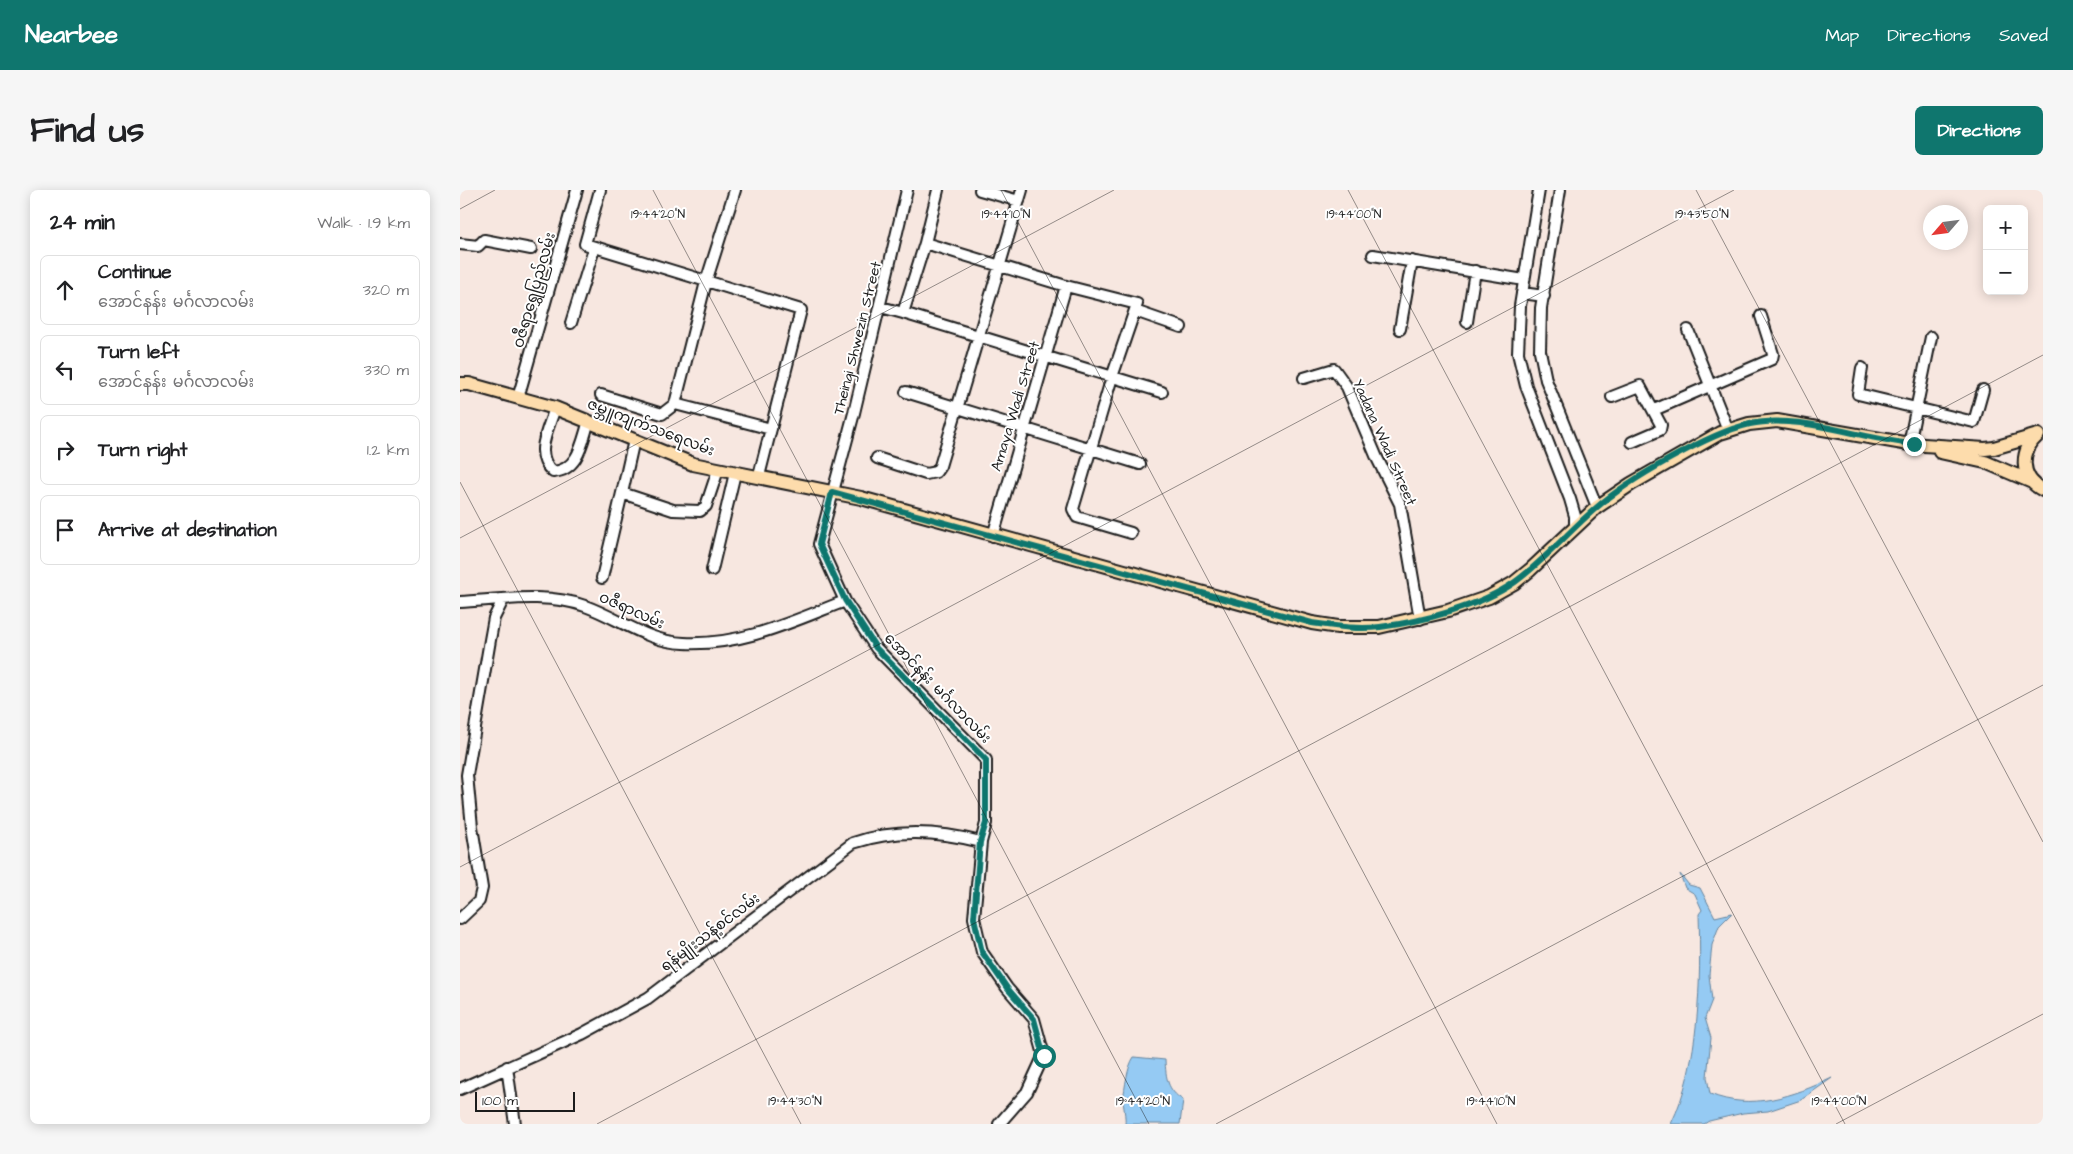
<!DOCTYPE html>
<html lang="en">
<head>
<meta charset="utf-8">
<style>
  :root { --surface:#fff; --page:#f6f6f6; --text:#202124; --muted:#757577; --line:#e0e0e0; --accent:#0f766e }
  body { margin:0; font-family:"Architects Daughter","Noto Sans Myanmar",sans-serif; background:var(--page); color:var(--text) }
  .controls { position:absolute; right:15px; top:15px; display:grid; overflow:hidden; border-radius:8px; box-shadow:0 2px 12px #0003 }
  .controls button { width:45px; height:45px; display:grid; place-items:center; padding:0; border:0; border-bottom:1px solid var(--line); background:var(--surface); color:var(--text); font:25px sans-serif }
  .compass { position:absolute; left:1463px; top:15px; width:45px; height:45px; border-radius:50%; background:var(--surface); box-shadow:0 2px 12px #0003; rotate:242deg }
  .scale { position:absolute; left:15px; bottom:12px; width:100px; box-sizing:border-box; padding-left:5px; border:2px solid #1c1c1c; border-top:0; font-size:14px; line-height:18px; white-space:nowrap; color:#1c1c1c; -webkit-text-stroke:4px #fff; paint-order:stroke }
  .stop { position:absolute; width:15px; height:15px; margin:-11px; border:4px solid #0f766e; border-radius:50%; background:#fff }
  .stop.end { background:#0f766e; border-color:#fff; box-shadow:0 1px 5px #0008 }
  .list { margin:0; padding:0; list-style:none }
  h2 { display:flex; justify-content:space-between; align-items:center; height:65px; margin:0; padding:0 20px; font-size:21px }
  h2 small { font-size:16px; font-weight:400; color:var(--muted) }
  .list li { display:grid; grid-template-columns:32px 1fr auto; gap:15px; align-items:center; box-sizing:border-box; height:70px; margin:0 10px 10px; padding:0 10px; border:1px solid var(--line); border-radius:8px }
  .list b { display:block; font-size:19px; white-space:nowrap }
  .list p { margin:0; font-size:16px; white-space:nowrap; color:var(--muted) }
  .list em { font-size:16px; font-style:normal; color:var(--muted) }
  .icon { flex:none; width:28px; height:28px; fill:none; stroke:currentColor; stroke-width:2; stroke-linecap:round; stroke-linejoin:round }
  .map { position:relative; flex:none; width:1583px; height:934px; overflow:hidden; border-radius:8px }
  header { display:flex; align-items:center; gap:30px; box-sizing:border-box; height:70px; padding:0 25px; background:var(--accent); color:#fff }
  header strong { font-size:24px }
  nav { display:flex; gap:28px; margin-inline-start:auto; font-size:18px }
  .intro { display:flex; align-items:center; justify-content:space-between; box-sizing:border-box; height:120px; padding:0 30px }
  h1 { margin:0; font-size:35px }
  .button { padding:12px 22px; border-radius:8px; background:var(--accent); color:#fff; font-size:18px; font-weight:700 }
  main { display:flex; gap:30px; padding:0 30px }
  aside { flex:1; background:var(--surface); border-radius:8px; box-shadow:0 2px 12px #0003 }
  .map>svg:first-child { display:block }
  .water { fill:#95caf3; stroke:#65849d }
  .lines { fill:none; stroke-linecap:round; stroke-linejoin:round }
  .minor-casing { stroke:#1c1c1c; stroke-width:14 }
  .major-casing { stroke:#1c1c1c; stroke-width:16 }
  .minor { stroke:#fff; stroke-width:10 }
  .major { stroke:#fddcac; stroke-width:12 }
  .route { stroke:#0f766e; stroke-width:6 }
  .ticks { fill:none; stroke:#1c1c1c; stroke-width:1; stroke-opacity:0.45 }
  .labels { text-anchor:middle; stroke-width:4; stroke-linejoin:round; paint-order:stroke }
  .street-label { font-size:15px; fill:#1c1c1c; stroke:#fff }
  .ticks-label { font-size:12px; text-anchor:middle; fill:#1c1c1c; stroke:#fff; stroke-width:4; stroke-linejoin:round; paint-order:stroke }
</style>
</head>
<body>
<header>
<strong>Nearbee</strong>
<nav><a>Map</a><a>Directions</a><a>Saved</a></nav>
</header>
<div class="intro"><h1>Find us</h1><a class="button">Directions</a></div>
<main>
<aside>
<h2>24 min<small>Walk · 1.9 km</small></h2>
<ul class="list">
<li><svg class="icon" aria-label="ahead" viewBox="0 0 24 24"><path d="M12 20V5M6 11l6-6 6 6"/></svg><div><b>Continue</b><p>အောင်နန်း မင်္ဂလာလမ်း</p></div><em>320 m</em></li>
<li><svg class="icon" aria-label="left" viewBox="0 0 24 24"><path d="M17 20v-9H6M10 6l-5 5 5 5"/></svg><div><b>Turn left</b><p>အောင်နန်း မင်္ဂလာလမ်း</p></div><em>330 m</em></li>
<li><svg class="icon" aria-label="right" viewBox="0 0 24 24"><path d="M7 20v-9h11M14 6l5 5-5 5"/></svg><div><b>Turn right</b></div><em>1.2 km</em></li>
<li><svg class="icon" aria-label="arrive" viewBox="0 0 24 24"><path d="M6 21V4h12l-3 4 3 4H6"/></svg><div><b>Arrive at destination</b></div></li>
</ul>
</aside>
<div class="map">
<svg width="1583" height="934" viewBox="0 0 1583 934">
  <rect width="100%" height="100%" fill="#f7e7e0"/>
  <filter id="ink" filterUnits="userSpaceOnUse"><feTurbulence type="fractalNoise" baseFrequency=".02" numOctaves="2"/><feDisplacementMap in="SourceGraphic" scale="10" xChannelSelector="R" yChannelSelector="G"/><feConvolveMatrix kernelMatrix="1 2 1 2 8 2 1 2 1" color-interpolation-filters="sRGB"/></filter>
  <g filter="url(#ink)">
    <path class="water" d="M1220 684 1229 695 1240 698 1255 727 1272 723 1259 736 1252 755 1249 785 1252 810 1245 828 1251 848 1247 887 1250 904C1291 921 1334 906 1372 888L1341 910 1308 921 1283 923 1249 931 1244 934H1211C1240 874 1241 790 1239 724L1242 720 1235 704 1225 698Z
      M674 867 705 870C706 888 707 900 723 910L720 934H665C666 928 663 913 663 910 665 898 667 877 674 867Z"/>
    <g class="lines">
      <defs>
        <path id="minor" d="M140 0 125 54 341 120 299 286
          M447 0 394 223 359 354 385 411 416 458 526 570V633L521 652 514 728 522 762 547 798 574 829 584 865 567 902 539 934
          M520 0 559 11
          M1079 0 1060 116 1058 163 1066 196 1110 309 1115 326V338
          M1100 0 1081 118 1080 161 1086 190 1137 317
          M465 53 478 0
          M0 54 18 56 24 50 71 59
          M913 65 1064 90
          M1062 103 1084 106
          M421 117 443 123
          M675 121 721 137
          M1007 132 1015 81
          M111 133 134 59
          M940 139 952 71
          M1228 140 1268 240
          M1402 178 1398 204 1514 232 1523 200
          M844 188 874 179 887 197 917 268 940 314 960 429
          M446 202 680 274
          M141 205 202 224 215 214 311 239
          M1152 207 1180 196 1201 235 1200 240 1172 252
          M58 208 117 0
          M215 214 246 92 275 0
          M95 218C88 240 73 265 93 282 119 280 122 252 129 231
          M1194 220 1312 169 1313 164 1301 126
          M1449 254 1471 147
          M417 268 466 284 476 282 480 276 562 0
          M162 303 174 250
          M671 343 617 327 613 319 652 187 677 114 606 96 465 53 443 123C530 150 616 176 702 202
          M533 346 606 96
          M252 380 275 283
          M142 388 162 303 213 320 240 321 246 316 258 280
          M0 412C40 410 87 402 125 416 159 428 187 452 224 453 282 456 333 431 385 411
          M0 729 19 711 22 698 12 637 7 585 30 450 34 428 43 410
          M47 877 55 934
          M0 899 122 844 188 808 393 653C434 639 479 641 521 652"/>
        <path id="major" d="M0 194H9L95 218 233 274 401 308 852 433 878 437H919L988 421 1029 407 1054 393 1070 380 1137 317 1171 294 1260 243 1289 234 1317 231 1449 254 1525 259 1534 258 1578 245
          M1578 245C1560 261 1559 288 1583 300
          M1480 262 1525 272 1572 292"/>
      </defs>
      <use href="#minor" class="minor-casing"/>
      <use href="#major" class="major-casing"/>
      <use href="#minor" class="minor"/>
      <use href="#major" class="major"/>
    </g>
  </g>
  <g class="lines" filter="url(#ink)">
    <path class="route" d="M584 866 574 829 547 798 522 762 514 728 520 652 526 633V570L416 458 385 410 359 354 372 302 852 433C874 436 897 440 920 437 961 432 1021 416 1055 392 1084 371 1108 342 1136 318 1168 290 1249 243 1290 234 1340 223 1403 250 1454 254"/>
  </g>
  <path class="ticks" d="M193 0 689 934M541 0 1037 934M888 0 1385 934M1236 0 1583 652M0 19 35 0M0 292 341 934M0 348 654 0M0 677 1274 0M137 934 1583 165M756 934 1583 495M1376 934 1583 824"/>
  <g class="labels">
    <g class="street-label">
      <text transform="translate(74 100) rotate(-74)" y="5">ဝဇီရာရွှေပြည်လမ်း</text>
      <text transform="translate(397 148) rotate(-76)" y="5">Theingi Shwezin Street</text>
      <text transform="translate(555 216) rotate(-73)" y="5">Amaya Wadi Street</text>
      <text transform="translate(191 237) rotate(21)" y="5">ဇမ္ဘူကျက်သရေလမ်း</text>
      <text transform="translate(925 252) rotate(66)" y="5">Yadana Wadi Street</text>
      <text transform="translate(172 420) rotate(24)" y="5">ဝဇီရာလမ်း</text>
      <text transform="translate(478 498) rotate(46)" y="5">အောင်နန်း မင်္ဂလာလမ်း</text>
      <text transform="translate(250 742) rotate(-37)" y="5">ရန်မျိုးသန့်စင်လမ်း</text>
    </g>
  </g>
  <g class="ticks-label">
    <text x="198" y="28">19°44'20"N</text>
    <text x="546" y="28">19°44'10"N</text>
    <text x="894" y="28">19°44'00"N</text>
    <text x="1242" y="28">19°43'50"N</text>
    <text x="335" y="915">19°44'30"N</text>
    <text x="683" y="915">19°44'20"N</text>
    <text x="1031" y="915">19°44'10"N</text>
    <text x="1379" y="915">19°44'00"N</text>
  </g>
</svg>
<div class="controls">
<button>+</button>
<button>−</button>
</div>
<svg class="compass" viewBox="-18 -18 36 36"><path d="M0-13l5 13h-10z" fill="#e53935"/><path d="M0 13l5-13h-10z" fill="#757577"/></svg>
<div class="scale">100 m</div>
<div class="stop" style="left:584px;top:866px"></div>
<div class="stop end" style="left:1454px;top:254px"></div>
</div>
</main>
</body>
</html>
